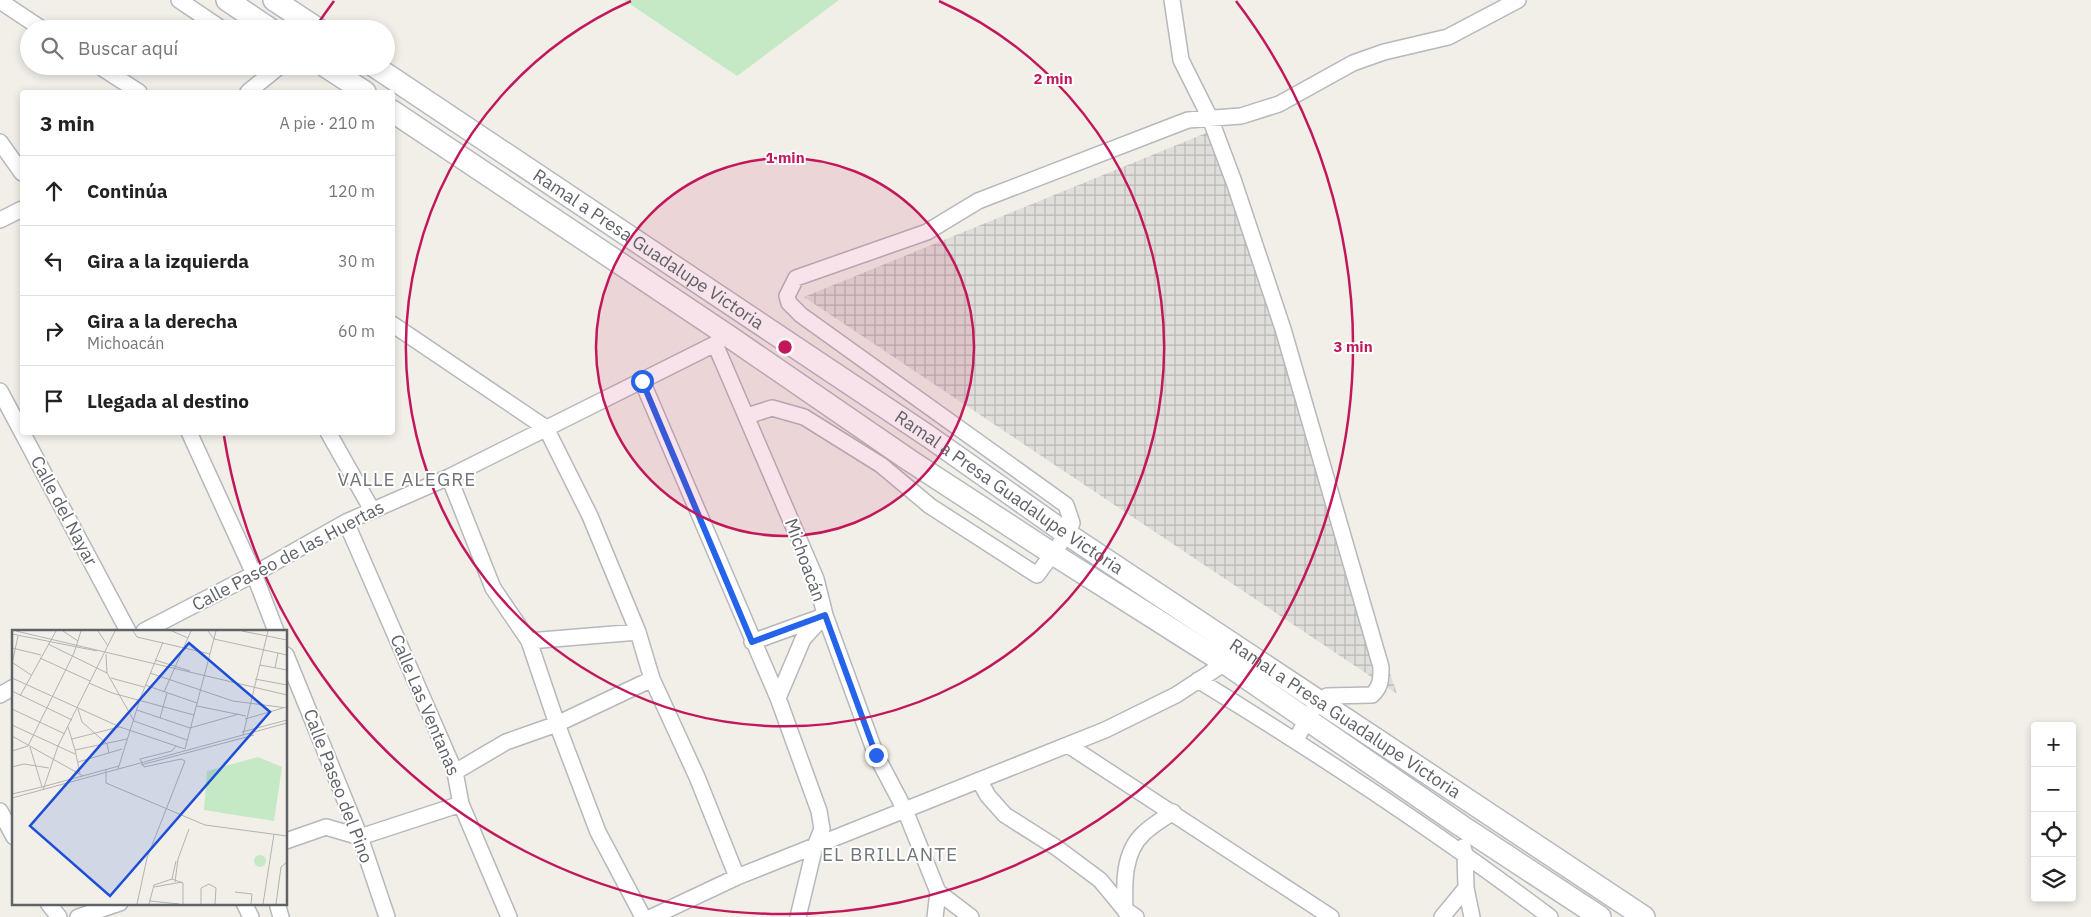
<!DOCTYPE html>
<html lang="es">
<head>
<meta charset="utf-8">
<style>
  :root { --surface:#fff; --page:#f6f6f6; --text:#222; --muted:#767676; --line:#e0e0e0 }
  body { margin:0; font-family:"IBM Plex Sans",sans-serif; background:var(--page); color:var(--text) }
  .controls { position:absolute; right:15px; bottom:15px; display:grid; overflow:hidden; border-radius:5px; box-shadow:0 2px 8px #0003 }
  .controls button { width:45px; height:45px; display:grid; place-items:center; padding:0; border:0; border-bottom:1px solid var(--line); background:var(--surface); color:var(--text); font:25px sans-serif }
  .stop { position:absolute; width:15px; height:15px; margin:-11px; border:4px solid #2563eb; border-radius:50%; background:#fff }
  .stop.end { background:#2563eb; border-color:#fff; box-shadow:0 1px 5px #0008 }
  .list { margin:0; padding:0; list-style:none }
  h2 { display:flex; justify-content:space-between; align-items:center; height:65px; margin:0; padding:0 20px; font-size:21px }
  h2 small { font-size:16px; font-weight:400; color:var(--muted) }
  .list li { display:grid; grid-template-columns:32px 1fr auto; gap:15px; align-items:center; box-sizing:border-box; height:70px; padding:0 20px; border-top:1px solid var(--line) }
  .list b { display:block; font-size:19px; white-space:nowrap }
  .list p { margin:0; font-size:16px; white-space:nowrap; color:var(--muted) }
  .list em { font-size:16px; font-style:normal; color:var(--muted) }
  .icon { flex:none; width:28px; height:28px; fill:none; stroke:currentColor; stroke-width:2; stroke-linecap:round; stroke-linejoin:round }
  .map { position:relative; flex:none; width:2091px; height:917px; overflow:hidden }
  .search { position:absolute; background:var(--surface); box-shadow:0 2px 8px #0003; left:20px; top:20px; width:375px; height:55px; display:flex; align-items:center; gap:12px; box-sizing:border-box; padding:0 18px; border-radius:28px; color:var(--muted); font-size:19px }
  .panel { position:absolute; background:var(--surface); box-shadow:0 2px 8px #0003; left:20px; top:90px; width:375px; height:345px; border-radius:5px }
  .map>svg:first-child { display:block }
  .industrial { fill:url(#industrial-grid) }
  .pitch { fill:#c5e8c5 }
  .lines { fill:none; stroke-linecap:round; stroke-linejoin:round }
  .minor-casing { stroke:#b5b8bc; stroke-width:18 }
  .secondary-casing { stroke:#b6babf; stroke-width:24 }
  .minor { stroke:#fff; stroke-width:15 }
  .secondary { stroke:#fff; stroke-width:21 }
  .route { stroke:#2563eb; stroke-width:6 }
  .ring { fill:none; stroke:#c2185b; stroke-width:2.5 }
  .labels { text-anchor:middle; stroke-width:4; stroke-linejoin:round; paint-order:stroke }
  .street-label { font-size:18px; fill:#5f6368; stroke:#fff }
  .neighbourhood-label { font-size:19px; letter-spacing:1px; fill:#70757a; stroke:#fff }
  .inset-road { fill:none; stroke:#b3b3b1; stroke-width:1 }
  .view { fill:#1d4ed8; fill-opacity:0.15; stroke:#1d4ed8; stroke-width:2.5 }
  .inset-edge { fill:none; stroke:#5f6368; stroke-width:2.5 }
  .centre { fill:#c2185b; stroke:#fff; stroke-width:2.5 }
  .ring-label { font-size:15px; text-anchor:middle; font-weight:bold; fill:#c2185b; stroke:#fff; stroke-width:4; stroke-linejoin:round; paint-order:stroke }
</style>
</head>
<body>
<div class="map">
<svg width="2091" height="917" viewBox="0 0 2091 917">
  <defs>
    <pattern id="industrial-grid" width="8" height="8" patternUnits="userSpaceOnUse" patternTransform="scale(1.25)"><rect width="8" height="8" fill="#e0deda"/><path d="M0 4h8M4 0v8" fill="none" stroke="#b9b8b5"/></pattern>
  </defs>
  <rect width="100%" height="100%" fill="#f1efe8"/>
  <path class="industrial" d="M1211 131 1397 694 804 297Z"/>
  <path class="pitch" d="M624 0H839L737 76Z"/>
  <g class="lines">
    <defs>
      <path id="minor" d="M179 0 222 29
        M1172 0 1181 60 1210 118 1234 182 1283 329 1381 667C1381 679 1381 687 1372 695L1327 696C1312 706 1304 725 1296 740
        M0 1 42 29
        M99 66 139 92
        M248 92 280 66
        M0 142 22 173
        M0 220 22 209
        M392 324 546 428 590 516 638 632 652 679 697 777 737 877
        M715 344 816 579 825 615 876 755 905 810 938 892 935 917
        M642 381 778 698 819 811 822 829 815 846 798 917
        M0 391 128 631
        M747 416 772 408 804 417 881 465 930 506 1037 575 1067 534 1072 523 1066 505 801 315 789 303 787 296 796 278 927 232 978 201 1188 120 1241 116 1279 104 1353 63 1384 52 1448 37 1518 0
        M189 432 254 574 276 631
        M328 432 372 510
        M449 477 493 588 529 641 557 724 598 832 643 917
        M346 522 455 772 461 804 509 917
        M144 631 254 574 346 522 449 477 715 344 727 335
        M529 641 638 632
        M752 642 821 617
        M286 655 360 837 387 917
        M1198 680C1319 754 1437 832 1550 917
        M0 695 14 687
        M778 698 803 639 825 615
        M1068 745 1331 917
        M455 772 506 742 557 724 652 679
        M979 780 988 796 1005 815 1057 848 1100 880 1124 909 1136 917
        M0 811 14 837
        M286 841 326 827 360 837 461 804
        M1463 847 1465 854 1466 888 1472 917
        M938 892 971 917
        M48 903 59 917
        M244 903 251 917
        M277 903 281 917
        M1125 911C1124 884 1123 852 1144 833 1152 825 1163 819 1173 812
        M78 917 120 903
        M652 917 737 877 1105 730 1176 695 1225 663
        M1442 917 1466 888"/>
      <g id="secondary">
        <path d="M227 0 270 29"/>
        <path d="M274 0 318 29"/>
        <path d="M325 66 365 92"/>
        <path id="s1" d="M374 66 928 436 1067 534 1644 917"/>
        <path d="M392 111 727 335 909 460 1053 554 1225 663 1460 825 1600 917"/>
      </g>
    </defs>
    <use href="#minor" class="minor-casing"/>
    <use href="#secondary" class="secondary-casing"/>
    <use href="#minor" class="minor"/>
    <use href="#secondary" class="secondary"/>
  </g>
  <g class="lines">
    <path class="route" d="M642 381 752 642 825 615 876 755"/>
  </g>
  <circle cx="785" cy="347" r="189" fill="#c2185b" fill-opacity=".12"/>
  <g class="ring">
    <circle cx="785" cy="347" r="189"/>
    <path d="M939 1A379 379 0 1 1 631 1"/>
    <path d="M317 25A568 568 0 0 1 334 1M1236 1A568 568 0 1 1 224 436"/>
  </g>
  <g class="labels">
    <g class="street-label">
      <text dy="6" stroke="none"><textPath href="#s1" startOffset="330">Ramal a Presa Guadalupe Victoria</textPath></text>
      <text dy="6" stroke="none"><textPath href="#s1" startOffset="765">Ramal a Presa Guadalupe Victoria</textPath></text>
      <text transform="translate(64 511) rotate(62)" y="6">Calle del Nayar</text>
      <text transform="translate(288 556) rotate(-28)" y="6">Calle Paseo de las Huertas</text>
      <text transform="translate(805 560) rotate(70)" y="6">Michoacán</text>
      <text transform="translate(425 705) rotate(67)" y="6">Calle Las Ventanas</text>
      <text dy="6" stroke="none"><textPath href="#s1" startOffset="1170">Ramal a Presa Guadalupe Victoria</textPath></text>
      <text transform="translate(338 786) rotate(69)" y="6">Calle Paseo del Pino</text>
    </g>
    <g class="neighbourhood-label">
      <text x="407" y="486">VALLE ALEGRE</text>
      <text x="890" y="861">EL BRILLANTE</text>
    </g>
  </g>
  <g transform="translate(12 630)">
    <rect width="275" height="275" fill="#f1efe8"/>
    <path d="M246 127 270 137 262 191 192 180 195 141ZM242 231a6 6 0 1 1 12 0a6 6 0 1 1-12 0Z" fill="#c5e8c5"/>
    <path class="inset-road" d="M4 1 275 65M51 1 66 11M86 1 96 16M121 1 125 7 198 24M160 1 176 8M196 1 202 9 275 25M230 1 275 10M0 4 85 21M36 14 95 43M0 18 29 25M94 24 95 43 122 91 175 110M28 28 78 51M143 30 178 41M1 33 19 45M0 34 6 6M248 35 275 40M263 38 266 23M138 43 221 71 275 78M0 48 108 97 173 119M99 48 132 57M243 49 275 55M77 53 100 63 182 85M133 55 185 73M0 61 60 90M152 62 179 1M8 66 44 1M185 76 234 86M0 79 53 104M66 79 70 92 95 114 97 123M125 80 178 98 227 84M148 88 155 63M233 89 271 78M0 95 63 124M56 97 63 120M230 102 275 90M231 105 256 1M0 106 71 146M60 109 107 97M18 117 30 157 107 136M173 119 204 1M0 121 16 116 62 23 69 1M66 132 110 119M129 135 242 105M0 137 12 134 37 138M106 139 128 69 151 12M94 140V153L193 195 275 206M68 143 63 120 115 109M31 160 46 116 103 1M0 164 30 157M0 168 275 93M160 249 164 231M163 252 166 229 177 199M142 257 170 252M223 262 240 264 239 274M138 271 167 274M125 274 135 228 173 131 169 129 132 137 128 129 160 121 164 116M137 274 142 255 160 249 171 253V274M189 274V258L197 254 204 258 203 274M251 274 262 204M264 274 269 237 275 232"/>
    <path class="view" d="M177 13 258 82 98 266 18 196Z"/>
    <rect width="275" height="275" class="inset-edge"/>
  </g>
  <circle cx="785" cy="347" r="8" class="centre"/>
  <g class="ring-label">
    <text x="1053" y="84">2 min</text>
    <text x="785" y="163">1 min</text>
    <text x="1353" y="352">3 min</text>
  </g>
</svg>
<div class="controls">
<button>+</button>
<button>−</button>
<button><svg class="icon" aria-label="locate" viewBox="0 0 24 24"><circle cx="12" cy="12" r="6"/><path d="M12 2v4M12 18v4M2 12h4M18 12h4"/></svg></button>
<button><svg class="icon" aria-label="layers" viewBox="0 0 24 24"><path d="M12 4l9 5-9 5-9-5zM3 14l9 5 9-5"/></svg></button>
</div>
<div class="stop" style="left:642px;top:381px"></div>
<div class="stop end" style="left:876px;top:755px"></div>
<div class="search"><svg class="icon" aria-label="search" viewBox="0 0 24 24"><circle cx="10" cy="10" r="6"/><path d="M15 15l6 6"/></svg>Buscar aquí</div>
<section class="panel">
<h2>3 min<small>A pie · 210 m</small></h2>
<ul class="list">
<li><svg class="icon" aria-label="ahead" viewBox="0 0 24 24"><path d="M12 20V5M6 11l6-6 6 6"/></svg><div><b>Continúa</b></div><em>120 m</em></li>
<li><svg class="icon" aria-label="left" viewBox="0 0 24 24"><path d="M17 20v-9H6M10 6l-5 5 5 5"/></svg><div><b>Gira a la izquierda</b></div><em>30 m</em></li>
<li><svg class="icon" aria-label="right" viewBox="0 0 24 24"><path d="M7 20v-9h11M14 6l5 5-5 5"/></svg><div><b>Gira a la derecha</b><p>Michoacán</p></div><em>60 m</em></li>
<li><svg class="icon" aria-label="arrive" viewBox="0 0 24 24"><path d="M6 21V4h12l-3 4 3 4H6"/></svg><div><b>Llegada al destino</b></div></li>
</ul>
</section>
</div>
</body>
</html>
